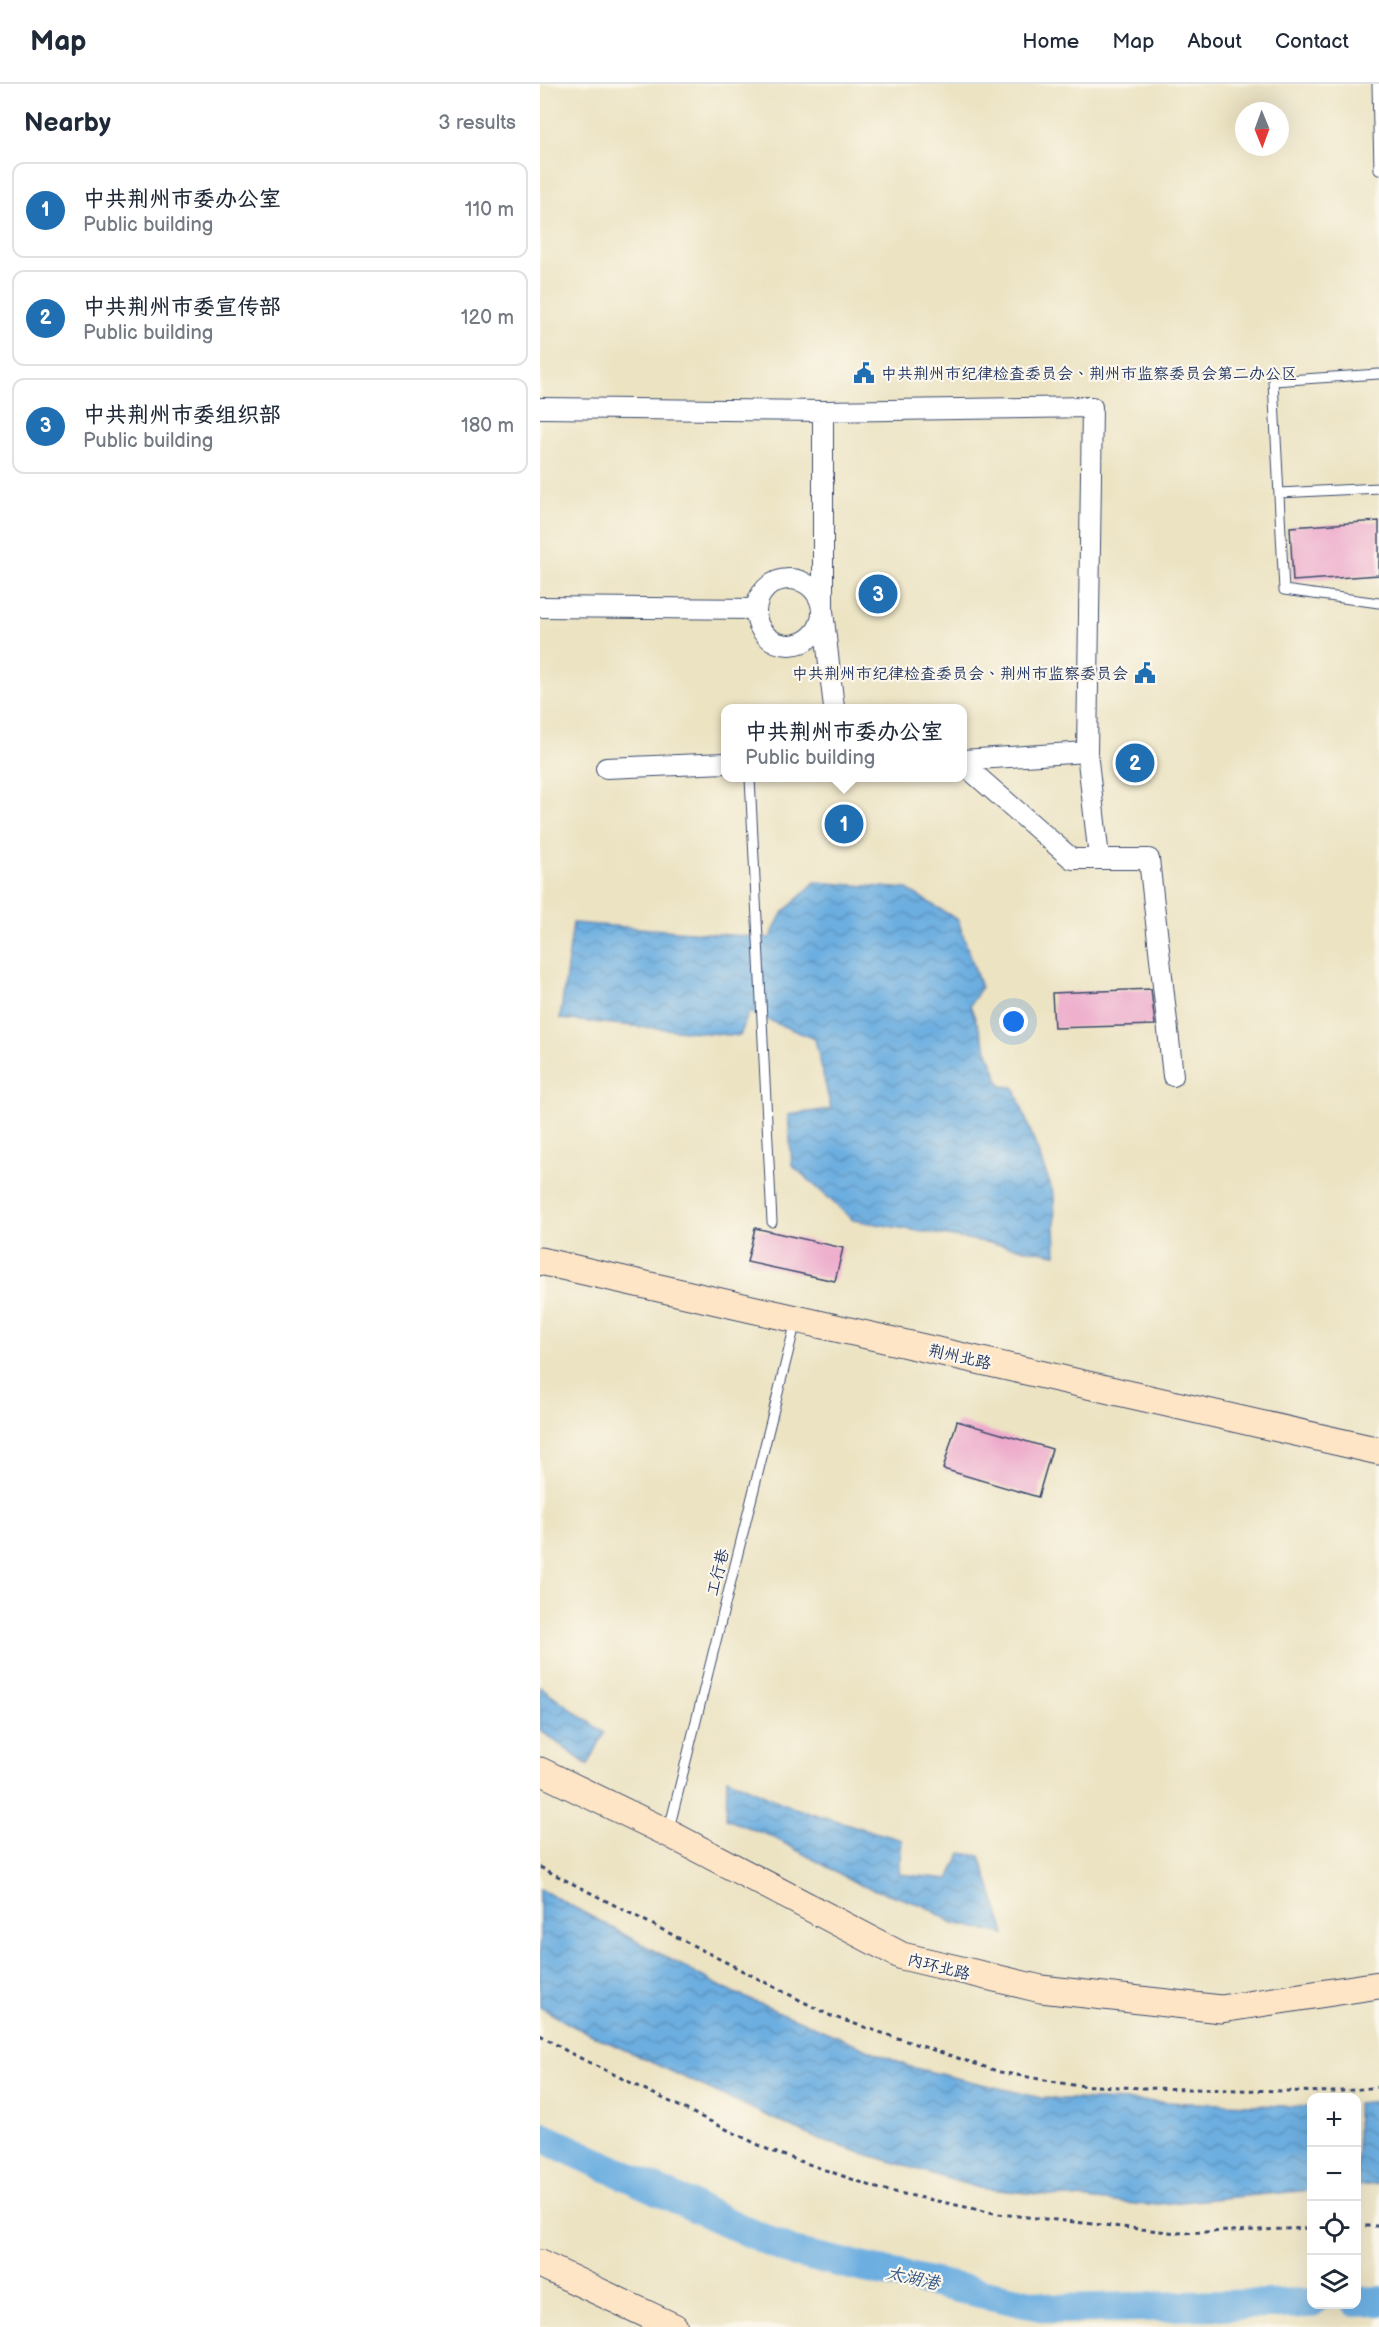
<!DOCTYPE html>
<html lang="en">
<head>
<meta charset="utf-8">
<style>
  :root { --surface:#fff; --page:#f2f2f3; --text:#1f2937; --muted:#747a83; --line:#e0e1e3; --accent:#1f6fb2 }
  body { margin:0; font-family:"Balsamiq Sans","LXGW WenKai TC",sans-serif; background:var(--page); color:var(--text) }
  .controls { position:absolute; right:18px; bottom:18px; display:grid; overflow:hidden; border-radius:12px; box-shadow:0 6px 24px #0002 }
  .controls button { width:54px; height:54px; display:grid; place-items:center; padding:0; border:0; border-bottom:2px solid var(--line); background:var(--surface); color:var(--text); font:30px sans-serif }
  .compass { position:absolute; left:695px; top:18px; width:54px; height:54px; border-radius:50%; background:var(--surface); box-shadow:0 6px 24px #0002; rotate:179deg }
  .you { position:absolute; left:474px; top:938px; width:21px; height:21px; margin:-15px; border:4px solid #fff; border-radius:50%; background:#1a73e8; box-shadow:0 0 0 9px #1a73e833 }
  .badge { display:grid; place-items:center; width:39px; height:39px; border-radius:50%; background:var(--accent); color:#fff; font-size:20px; font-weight:700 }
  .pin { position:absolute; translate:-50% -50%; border:3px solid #fff; box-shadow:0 2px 6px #0006 }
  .popup { position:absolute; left:181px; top:620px; width:246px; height:78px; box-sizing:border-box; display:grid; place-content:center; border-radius:12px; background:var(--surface); filter:drop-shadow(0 2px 4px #0005); font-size:20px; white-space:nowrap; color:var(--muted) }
  .popup b { font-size:22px; color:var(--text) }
  .popup::after { content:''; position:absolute; left:50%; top:100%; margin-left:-12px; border:12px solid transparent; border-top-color:var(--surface) }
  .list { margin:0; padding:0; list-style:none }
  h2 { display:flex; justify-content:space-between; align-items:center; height:78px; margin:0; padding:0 24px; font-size:26px }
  h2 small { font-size:20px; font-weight:400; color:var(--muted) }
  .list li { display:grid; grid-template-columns:39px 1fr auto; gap:18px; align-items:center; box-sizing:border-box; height:96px; margin:0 12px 12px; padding:0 12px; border:2px solid var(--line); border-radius:12px }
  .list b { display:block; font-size:22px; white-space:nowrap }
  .list p { margin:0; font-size:20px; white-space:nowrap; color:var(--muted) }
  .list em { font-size:20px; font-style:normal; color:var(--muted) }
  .icon { flex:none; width:33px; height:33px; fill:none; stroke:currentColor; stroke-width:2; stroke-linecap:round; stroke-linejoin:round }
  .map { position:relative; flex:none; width:839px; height:2243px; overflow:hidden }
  header { display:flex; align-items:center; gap:36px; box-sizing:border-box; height:84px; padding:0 30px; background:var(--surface); border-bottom:2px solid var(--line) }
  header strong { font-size:28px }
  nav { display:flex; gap:33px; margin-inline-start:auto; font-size:21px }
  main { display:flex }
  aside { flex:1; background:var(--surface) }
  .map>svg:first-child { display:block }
  .water { fill:url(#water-waves); stroke:#446e9f; stroke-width:1.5 }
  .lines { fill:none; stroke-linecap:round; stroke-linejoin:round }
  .river { stroke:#6caee0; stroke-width:30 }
  .building { fill:#edaacb }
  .lane-casing { stroke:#3a4a6d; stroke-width:11 }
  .street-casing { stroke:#3a4a6d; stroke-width:22 }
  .secondary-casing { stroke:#3a4a6d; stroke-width:29 }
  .path { stroke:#3a4a6d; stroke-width:3; stroke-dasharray:4.5 4.5; stroke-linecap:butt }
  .lane { stroke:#fff; stroke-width:9 }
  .street { stroke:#fff; stroke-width:20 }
  .secondary { stroke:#fee5c5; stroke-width:27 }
  .labels { text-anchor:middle; stroke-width:4.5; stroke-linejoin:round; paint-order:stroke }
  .poi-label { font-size:16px; fill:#1b2f5e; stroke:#fbf7ec; text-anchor:start }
  .street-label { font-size:16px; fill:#1b2f5e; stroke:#fbf7ec }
  .water-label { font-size:18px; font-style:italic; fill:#335585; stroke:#fbf7ec }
</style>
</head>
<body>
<header>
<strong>Map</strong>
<nav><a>Home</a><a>Map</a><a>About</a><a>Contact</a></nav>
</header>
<main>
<aside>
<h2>Nearby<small>3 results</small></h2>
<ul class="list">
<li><span class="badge">1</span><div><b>中共荆州市委办公室</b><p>Public building</p></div><em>110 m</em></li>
<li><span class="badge">2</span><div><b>中共荆州市委宣传部</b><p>Public building</p></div><em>120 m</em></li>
<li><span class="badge">3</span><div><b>中共荆州市委组织部</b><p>Public building</p></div><em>180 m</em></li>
</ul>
</aside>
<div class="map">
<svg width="839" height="2243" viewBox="0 0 839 2243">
  <defs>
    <pattern id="water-waves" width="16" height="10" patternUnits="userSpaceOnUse" patternTransform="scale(1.5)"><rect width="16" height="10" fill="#6caee0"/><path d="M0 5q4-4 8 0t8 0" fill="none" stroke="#588eb9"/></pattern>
  </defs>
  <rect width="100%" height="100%" fill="#fbf7ec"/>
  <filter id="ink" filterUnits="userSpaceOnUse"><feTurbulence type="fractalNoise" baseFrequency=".0167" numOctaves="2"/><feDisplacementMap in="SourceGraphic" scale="12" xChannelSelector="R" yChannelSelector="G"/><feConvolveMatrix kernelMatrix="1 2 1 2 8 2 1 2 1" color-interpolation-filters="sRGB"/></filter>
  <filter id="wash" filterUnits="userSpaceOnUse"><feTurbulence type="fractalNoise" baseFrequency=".008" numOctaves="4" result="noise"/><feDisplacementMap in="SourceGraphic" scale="24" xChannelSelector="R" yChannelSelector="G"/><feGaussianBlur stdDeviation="1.35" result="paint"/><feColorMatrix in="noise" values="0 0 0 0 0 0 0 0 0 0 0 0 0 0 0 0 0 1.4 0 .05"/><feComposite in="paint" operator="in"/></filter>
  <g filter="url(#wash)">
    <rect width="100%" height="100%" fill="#ece3c2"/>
    <path class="water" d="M275 798 367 805 418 836 441 904 430 921 461 1002 474 1003 514 1111 516 1170 313 1136 252 1081 248 1031 291 1025 275 955 209 928 200 952 20 935 33 839 230 854 241 831Z
      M0 1602 64 1649 48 1681 0 1646Z
      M187 1694 251 1723 362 1756 359 1790 409 1795 421 1769 440 1772 465 1850 413 1839 385 1822 320 1801 233 1753 186 1735Z
      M0 1805 187 1906 370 1983 501 2014 771 2023V2106L606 2121 439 2104 280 2056 33 1942 0 1923Z
      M839 2017V2100L817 2102V2019Z"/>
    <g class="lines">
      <path class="river" d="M0 2052 252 2168 514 2225 772 2219
        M816 2218 839 2217"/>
    </g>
    <g id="blocks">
      <path class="building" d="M839 437V491L753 497 750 443Z
        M611 905 615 941 514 944 512 909Z
        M215 1144 303 1164 295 1197 207 1178Z
        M417 1337 512 1365 498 1413 403 1385Z"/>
    </g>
  </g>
  <g filter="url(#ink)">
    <use href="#blocks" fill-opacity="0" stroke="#3a4a6d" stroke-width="1.5"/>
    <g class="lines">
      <defs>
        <path id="lane" d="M837 0 839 86
          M839 290 733 297 744 506 839 519
          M739 409 839 404
          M210 694 232 1138
          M129 1745 256 1237"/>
        <path id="street" d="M0 324 283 327 552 323 547 668 422 676
          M283 327V527L294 624
          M216 528a33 33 0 1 1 66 0a33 33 0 1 1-66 0Z
          M0 523 216 525
          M547 668 559 774
          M422 679 532 775H609L633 992
          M66 684 186 679"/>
        <path id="secondary" d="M0 1177 839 1367
          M0 1687 128 1749 362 1872 501 1905 681 1925 839 1901
          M0 2180 134 2243"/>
      </defs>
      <use href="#lane" class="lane-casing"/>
      <use href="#street" class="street-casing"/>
      <use href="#secondary" class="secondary-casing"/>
      <path class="path" d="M0 1783 291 1932 460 1988 533 2001 604 2004 794 2008 839 2003
        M0 1951 30 1969 231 2067 340 2105 459 2130 638 2149 772 2144
        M816 2142H839"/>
      <use href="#lane" class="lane"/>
      <use href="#street" class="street"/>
      <use href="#secondary" class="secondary"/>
    </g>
  </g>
  <defs>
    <symbol id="civic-bare" viewBox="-9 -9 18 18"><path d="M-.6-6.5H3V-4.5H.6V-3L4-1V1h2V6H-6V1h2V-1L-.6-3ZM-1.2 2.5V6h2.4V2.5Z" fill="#1f6fb2" stroke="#fbf7ec" stroke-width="2.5" paint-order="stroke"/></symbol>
  </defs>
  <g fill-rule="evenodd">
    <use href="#civic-bare" x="309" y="274" width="30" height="30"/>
    <use href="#civic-bare" x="590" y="574" width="30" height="30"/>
  </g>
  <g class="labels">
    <g class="poi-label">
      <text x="341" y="295">中共荆州市纪律检查委员会、荆州市监察委员会第二办公区</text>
      <text x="588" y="595" text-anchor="end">中共荆州市纪律检查委员会、荆州市监察委员会</text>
    </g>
    <g class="street-label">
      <text transform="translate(420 1272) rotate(13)" y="6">荆州北路</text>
      <text transform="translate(177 1488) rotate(-76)" y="6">工行巷</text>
      <text transform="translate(399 1882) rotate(14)" y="6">内环北路</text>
    </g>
    <g class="water-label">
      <text transform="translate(373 2194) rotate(12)" y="6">太湖港</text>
    </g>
  </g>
</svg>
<div class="controls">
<button>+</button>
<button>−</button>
<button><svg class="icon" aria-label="locate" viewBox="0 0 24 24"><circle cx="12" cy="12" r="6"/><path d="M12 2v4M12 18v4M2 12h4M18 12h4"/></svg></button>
<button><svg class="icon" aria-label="layers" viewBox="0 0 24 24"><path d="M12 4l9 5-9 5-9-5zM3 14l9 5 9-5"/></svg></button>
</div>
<svg class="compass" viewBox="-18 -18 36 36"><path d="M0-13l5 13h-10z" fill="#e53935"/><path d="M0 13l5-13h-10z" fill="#747a83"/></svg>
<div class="you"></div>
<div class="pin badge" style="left:304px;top:740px">1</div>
<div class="popup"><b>中共荆州市委办公室</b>Public building</div>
<div class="pin badge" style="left:595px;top:679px">2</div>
<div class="pin badge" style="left:338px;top:510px">3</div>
</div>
</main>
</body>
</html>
